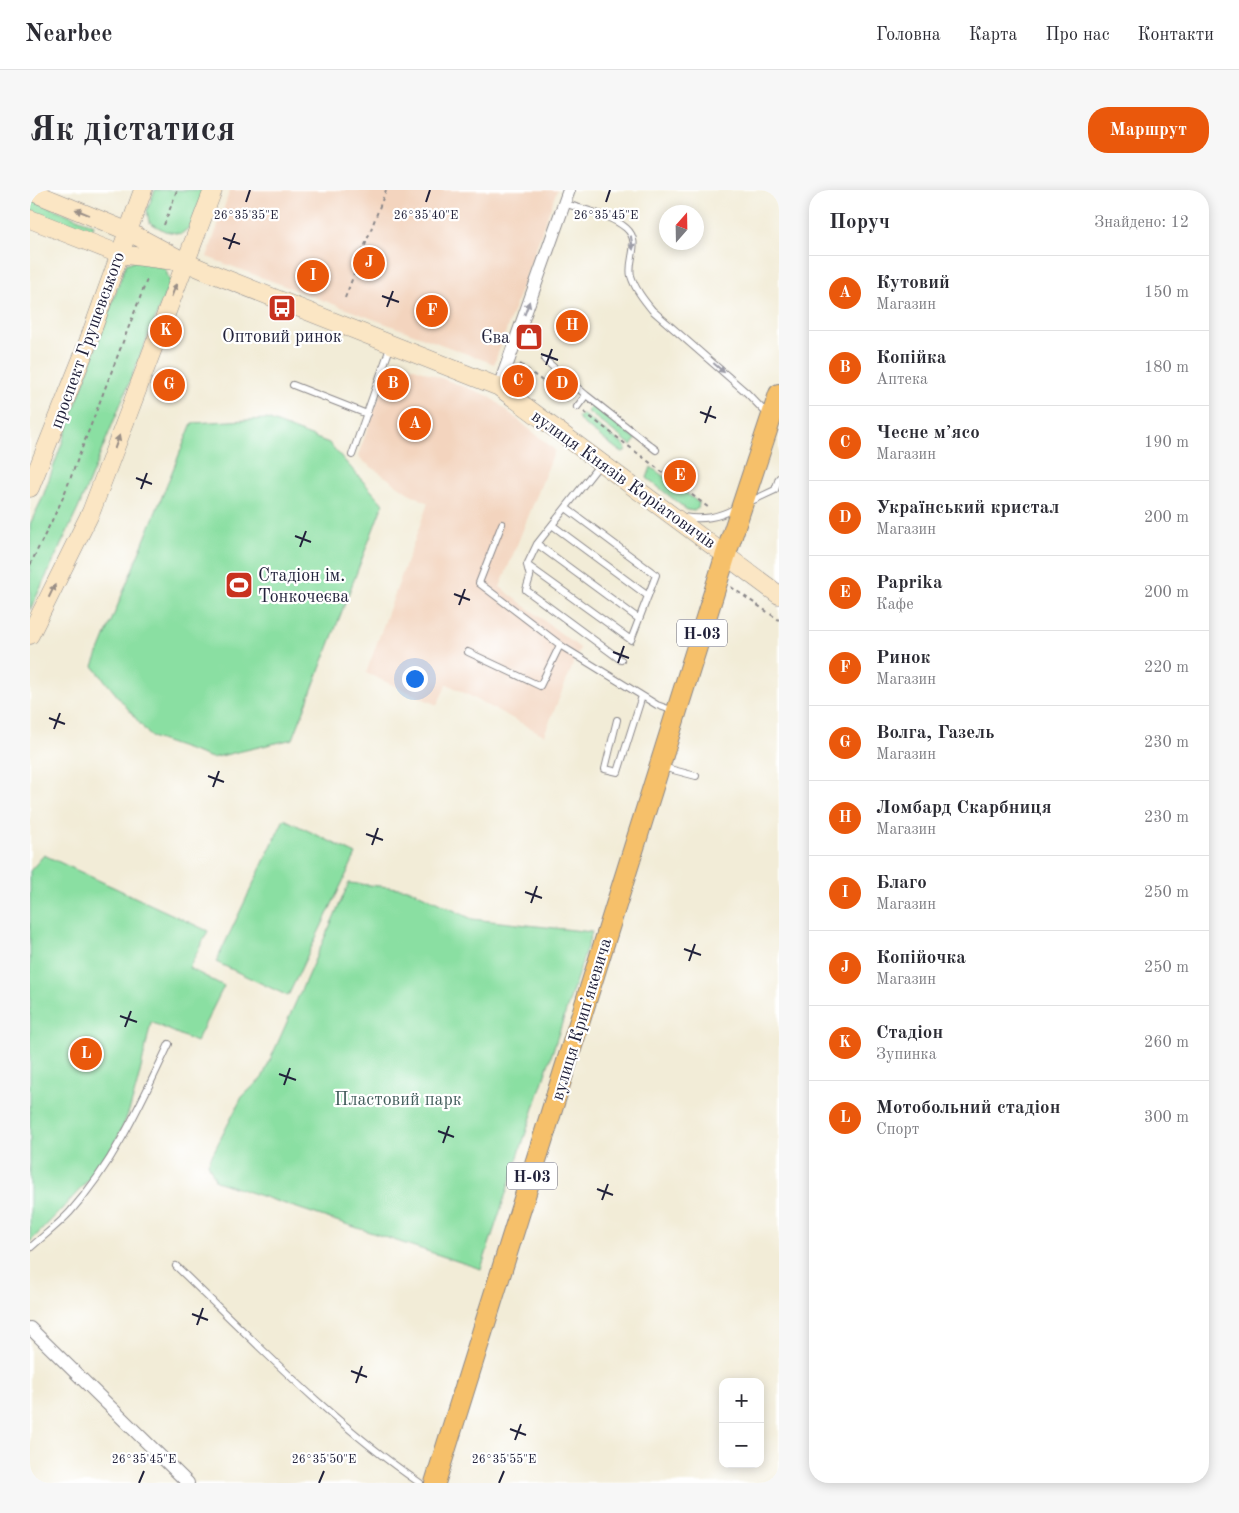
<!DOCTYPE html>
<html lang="uk">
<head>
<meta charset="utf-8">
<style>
  :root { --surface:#fff; --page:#f7f7f7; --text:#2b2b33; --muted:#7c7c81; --line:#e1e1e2; --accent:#ea580c }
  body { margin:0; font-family:"Old Standard TT",serif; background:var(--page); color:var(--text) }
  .controls { position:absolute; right:15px; bottom:15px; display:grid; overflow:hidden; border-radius:10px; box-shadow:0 2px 12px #0003 }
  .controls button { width:45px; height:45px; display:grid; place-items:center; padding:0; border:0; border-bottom:1px solid var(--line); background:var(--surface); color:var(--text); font:25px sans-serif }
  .compass { position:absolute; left:629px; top:15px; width:45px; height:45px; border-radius:50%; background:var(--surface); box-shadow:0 2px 12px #0003; rotate:20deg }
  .you { position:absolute; left:384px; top:488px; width:18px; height:18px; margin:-12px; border:4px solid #fff; border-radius:50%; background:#1a73e8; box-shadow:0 0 0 8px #1a73e833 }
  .badge { display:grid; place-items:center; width:32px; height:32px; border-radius:50%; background:var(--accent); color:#fff; font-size:16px; font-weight:700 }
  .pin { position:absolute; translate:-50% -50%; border:2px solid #fff; box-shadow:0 1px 5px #0006 }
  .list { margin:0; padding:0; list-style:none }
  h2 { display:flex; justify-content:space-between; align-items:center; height:65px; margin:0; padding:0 20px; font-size:21px }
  h2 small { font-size:16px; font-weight:400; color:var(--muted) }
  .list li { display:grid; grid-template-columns:32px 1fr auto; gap:15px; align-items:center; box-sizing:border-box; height:75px; padding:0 20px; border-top:1px solid var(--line) }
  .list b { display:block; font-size:19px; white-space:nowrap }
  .list p { margin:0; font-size:16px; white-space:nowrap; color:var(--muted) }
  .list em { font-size:16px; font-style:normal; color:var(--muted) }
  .map { position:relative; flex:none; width:749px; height:1293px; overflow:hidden; border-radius:20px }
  header { display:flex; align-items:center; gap:30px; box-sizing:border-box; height:70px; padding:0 25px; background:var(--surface); border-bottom:1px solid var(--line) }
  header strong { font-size:24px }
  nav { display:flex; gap:28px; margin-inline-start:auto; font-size:18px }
  .intro { display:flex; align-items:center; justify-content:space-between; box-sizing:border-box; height:120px; padding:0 30px }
  h1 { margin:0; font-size:35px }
  .button { padding:12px 22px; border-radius:20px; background:var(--accent); color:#fff; font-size:18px; font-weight:700 }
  main { display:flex; gap:30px; padding:0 30px }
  aside { flex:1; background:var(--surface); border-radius:20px; box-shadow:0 2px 12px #0003 }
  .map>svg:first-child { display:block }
  .built { fill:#f3d4be }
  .green { fill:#8adfa2; stroke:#56806e }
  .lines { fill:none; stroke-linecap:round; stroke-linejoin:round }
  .lane-casing { stroke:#8a8789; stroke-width:8 }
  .street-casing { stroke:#8a8789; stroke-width:14 }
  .secondary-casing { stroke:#8a8789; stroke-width:19 }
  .primary-casing { stroke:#8a8789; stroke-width:22 }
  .path { stroke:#8a8789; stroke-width:2; stroke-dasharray:4 4; stroke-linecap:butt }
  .lane { stroke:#fff; stroke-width:6 }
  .street { stroke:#fff; stroke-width:12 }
  .secondary { stroke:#fbe6c4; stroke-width:18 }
  .primary { stroke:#f6c06b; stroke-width:20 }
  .oneway { fill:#998e86 }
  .oneway2 { fill:#9c9ca7 }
  .ticks { fill:none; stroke:#22223b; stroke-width:2 }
  .labels { text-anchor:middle; stroke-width:4.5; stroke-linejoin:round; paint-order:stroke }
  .shield { fill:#fff; stroke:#646476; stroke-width:1 }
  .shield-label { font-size:16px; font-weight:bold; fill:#22223b }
  .poi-label { font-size:18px; fill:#22223b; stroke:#fff }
  .street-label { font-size:18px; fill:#22223b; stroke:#fff }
  .park-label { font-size:18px; fill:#415b5a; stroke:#fff }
  .ticks-label { font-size:12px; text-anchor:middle; fill:#22223b; stroke:#fff; stroke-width:4.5; stroke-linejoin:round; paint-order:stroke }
</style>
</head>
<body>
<header>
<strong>Nearbee</strong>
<nav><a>Головна</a><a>Карта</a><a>Про нас</a><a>Контакти</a></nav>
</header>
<div class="intro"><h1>Як дістатися</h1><a class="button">Маршрут</a></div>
<main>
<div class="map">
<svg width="749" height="1293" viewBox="0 0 749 1293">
  <rect width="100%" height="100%" fill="#fff"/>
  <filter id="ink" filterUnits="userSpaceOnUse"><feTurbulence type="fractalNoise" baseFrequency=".02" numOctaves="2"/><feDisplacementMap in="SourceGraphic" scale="10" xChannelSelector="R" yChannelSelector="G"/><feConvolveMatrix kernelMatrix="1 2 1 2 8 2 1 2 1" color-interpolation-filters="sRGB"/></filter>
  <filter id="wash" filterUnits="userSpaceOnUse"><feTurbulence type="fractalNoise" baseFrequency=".0096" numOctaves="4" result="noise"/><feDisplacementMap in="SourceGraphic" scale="20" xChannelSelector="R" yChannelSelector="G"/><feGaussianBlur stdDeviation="1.12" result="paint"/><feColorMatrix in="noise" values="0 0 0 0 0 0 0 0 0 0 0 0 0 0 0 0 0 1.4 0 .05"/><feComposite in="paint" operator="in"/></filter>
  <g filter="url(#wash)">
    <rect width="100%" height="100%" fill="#f2ecd7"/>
    <path class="built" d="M200 0H527L464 174 177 67Z
      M363 170 459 206 525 260 470 397 550 458 514 545 417 494 407 515 336 483 398 313 377 302 330 269 328 265Z"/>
    <path class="green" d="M125 0H174L161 36 151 44 135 41 119 32 117 20Z
      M0 9 64 35 60 44 0 20Z
      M108 69 135 78 140 92 48 319 0 420V334L12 309 96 74Z
      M562 216 606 249 601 255 557 221Z
      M553 224 595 256 596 260 593 262 588 260 551 232 548 226Z
      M237 229 299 253 353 314 263 549 182 568 121 547 63 476 162 233Z
      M621 277 669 313 668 318 664 321 657 320 617 288Z
      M254 629 326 664 258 806 186 772Z
      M14 665 178 741 159 778 194 796 166 852 121 832C114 864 108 898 96 929 77 977 35 1015 0 1052V681Z
      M319 693 379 699 442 729 562 742 451 1079 186 991 178 973 212 907 232 888Z"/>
  </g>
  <g filter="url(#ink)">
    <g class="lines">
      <defs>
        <path id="lane" d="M534 13C553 20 581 25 596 38 612 52 597 70 601 86 605 99 614 110 622 120L717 203 739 226
          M515 170 556 205
          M263 195 337 224
          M547 217 556 205 626 260
          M322 265 361 155
          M570 274 507 354 497 375 500 387 496 400 591 470
          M717 313 745 300 749 288
          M653 327C673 330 687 328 706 318
          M472 334 449 393 533 457 627 515 644 521
          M522 335 618 406
          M507 354 609 429
          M497 375 601 450 626 385 536 318
          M438 462 510 496 530 455
          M587 530 575 579 588 582 612 506
          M632 577 666 586
          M0 1058C13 1046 28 1035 40 1022 84 973 111 913 139 854
          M146 1076C223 1150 302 1233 390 1293"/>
        <path id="street" d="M469 197 539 0
          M0 1138 158 1293"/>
        <path id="secondary" d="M0 1 97 41 155 72 176 81 469 197 749 405
          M0 29 89 64 145 71
          M0 298 54 163 113 0
          M0 445 61 322 183 0"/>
        <path id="primary" d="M405 1293 696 364 749 204"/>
      </defs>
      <use href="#lane" class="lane-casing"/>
      <use href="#street" class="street-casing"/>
      <use href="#secondary" class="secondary-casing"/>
      <use href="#primary" class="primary-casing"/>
      <path class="path" d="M134 35 147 0
        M315 108 356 0
        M490 174 540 212
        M554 222 679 318
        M0 375 32 310 118 87
        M701 397 749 430"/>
      <use href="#lane" class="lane"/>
      <use href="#street" class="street"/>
      <use href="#secondary" class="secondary"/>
      <use href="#primary" class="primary"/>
    </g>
    <defs><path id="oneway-solid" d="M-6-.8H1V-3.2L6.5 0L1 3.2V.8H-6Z" transform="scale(1.25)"/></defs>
    <g class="oneway">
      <use href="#oneway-solid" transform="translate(52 22) rotate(-158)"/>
      <use href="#oneway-solid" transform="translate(144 100) rotate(-69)"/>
      <use href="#oneway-solid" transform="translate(87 252) rotate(-70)"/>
      <use href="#oneway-solid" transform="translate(22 401) rotate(-64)"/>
    </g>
    <g class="oneway2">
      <use href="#oneway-solid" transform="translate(602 53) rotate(81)"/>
      <use href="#oneway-solid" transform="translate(497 118) rotate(-70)"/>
      <use href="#oneway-solid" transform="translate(689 178) rotate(41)"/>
    </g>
  </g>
  <path class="ticks" d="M216 12 220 0M396 12 400 0M576 12 580 0M193 48 210 54M199 59 205 43M352 106 369 112M357 117 363 101M511 164 528 170M516 175 522 159M670 222 686 228M675 233 681 216M106 288 122 294M111 299 117 283M265 346 281 352M270 357 276 341M424 404 440 410M429 415 435 399M583 462 599 468M588 473 594 456M19 528 35 534M24 539 30 523M178 586 194 592M183 597 189 581M336 644 353 650M342 655 348 638M495 702 512 708M501 713 507 696M654 759 671 765M659 771 665 754M90 826 107 832M95 837 101 821M249 884 266 890M254 895 260 878M408 941 424 947M413 953 419 936M567 999 583 1005M572 1010 578 994M162 1124 178 1130M167 1135 173 1118M321 1181 337 1187M326 1193 332 1176M480 1239 496 1245M485 1250 491 1234M109 1293 114 1281M289 1293 294 1281M469 1293 474 1281"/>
  <defs>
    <symbol id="bus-square" viewBox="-11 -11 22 22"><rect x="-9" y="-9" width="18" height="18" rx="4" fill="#c8321e" stroke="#fff"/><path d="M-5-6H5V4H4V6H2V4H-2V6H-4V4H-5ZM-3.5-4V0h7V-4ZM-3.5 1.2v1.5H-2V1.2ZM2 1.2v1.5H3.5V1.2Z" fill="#fff"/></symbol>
    <symbol id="shop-square" viewBox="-11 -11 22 22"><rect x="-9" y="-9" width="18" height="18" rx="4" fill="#c8321e" stroke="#fff"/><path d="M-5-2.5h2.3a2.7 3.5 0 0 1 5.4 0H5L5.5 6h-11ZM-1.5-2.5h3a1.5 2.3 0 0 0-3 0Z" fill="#fff"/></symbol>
    <symbol id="stadium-square" viewBox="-11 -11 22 22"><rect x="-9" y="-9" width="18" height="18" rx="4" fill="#c8321e" stroke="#fff"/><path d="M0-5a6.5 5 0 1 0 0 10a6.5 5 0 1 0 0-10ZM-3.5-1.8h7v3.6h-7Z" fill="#fff"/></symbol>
  </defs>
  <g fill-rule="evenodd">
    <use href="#bus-square" x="236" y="102" width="32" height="32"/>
    <use href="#shop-square" x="483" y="131" width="32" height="32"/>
    <use href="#stadium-square" x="193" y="379" width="32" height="32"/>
  </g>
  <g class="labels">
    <g class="shield">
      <rect x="647" y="429.5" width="50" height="27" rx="4"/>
      <rect x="477" y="972.5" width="50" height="27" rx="4"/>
    </g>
    <g class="shield-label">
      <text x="672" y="449">Н-03</text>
      <text x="502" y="992">Н-03</text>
    </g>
    <g class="poi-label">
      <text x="252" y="152">Оптовий ринок</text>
      <text x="480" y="153" text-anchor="end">Єва</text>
      <text x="228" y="391" text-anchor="start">Стадіон ім.<tspan x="228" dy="21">Тонкочеєва</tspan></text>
    </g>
    <g class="street-label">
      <text transform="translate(57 150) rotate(-70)" y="6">проспект Грушевського</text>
      <text transform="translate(594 289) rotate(36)" y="6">вулиця Князів Коріатовичів</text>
      <text transform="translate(551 829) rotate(-73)" y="6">вулиця Крипʼякевича</text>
    </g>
    <g class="park-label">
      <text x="368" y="915">Пластовий парк</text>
    </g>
  </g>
  <g class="ticks-label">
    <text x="576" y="29">26°35'45"E</text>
    <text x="216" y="29">26°35'35"E</text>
    <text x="396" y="29">26°35'40"E</text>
    <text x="114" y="1273">26°35'45"E</text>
    <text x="294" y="1273">26°35'50"E</text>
    <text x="474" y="1273">26°35'55"E</text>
  </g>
</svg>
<div class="controls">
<button>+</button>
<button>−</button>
</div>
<svg class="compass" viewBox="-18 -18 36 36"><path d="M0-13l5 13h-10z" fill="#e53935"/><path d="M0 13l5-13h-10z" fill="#7c7c81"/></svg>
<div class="you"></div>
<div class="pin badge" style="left:385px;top:234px">A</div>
<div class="pin badge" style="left:363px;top:194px">B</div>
<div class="pin badge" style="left:488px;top:191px">C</div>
<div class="pin badge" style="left:532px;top:194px">D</div>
<div class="pin badge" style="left:650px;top:286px">E</div>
<div class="pin badge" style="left:402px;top:121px">F</div>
<div class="pin badge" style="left:139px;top:195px">G</div>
<div class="pin badge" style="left:542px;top:136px">H</div>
<div class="pin badge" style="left:283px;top:86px">I</div>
<div class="pin badge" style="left:339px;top:73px">J</div>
<div class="pin badge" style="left:136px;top:141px">K</div>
<div class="pin badge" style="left:56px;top:864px">L</div>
</div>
<aside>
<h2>Поруч<small>Знайдено: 12</small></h2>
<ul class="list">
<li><span class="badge">A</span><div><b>Кутовий</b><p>Магазин</p></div><em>150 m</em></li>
<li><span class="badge">B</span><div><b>Копійка</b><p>Аптека</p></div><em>180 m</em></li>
<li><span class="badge">C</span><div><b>Чесне мʼясо</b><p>Магазин</p></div><em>190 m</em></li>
<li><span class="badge">D</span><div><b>Український кристал</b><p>Магазин</p></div><em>200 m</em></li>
<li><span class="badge">E</span><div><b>Paprika</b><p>Кафе</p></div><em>200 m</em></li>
<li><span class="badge">F</span><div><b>Ринок</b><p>Магазин</p></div><em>220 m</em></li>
<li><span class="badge">G</span><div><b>Волга, Газель</b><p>Магазин</p></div><em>230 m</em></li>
<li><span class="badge">H</span><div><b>Ломбард Скарбниця</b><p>Магазин</p></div><em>230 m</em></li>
<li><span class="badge">I</span><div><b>Благо</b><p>Магазин</p></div><em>250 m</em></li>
<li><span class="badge">J</span><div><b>Копійочка</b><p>Магазин</p></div><em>250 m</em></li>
<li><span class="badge">K</span><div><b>Стадіон</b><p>Зупинка</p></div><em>260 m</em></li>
<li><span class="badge">L</span><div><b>Мотобольний стадіон</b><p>Спорт</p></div><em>300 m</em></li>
</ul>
</aside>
</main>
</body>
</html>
